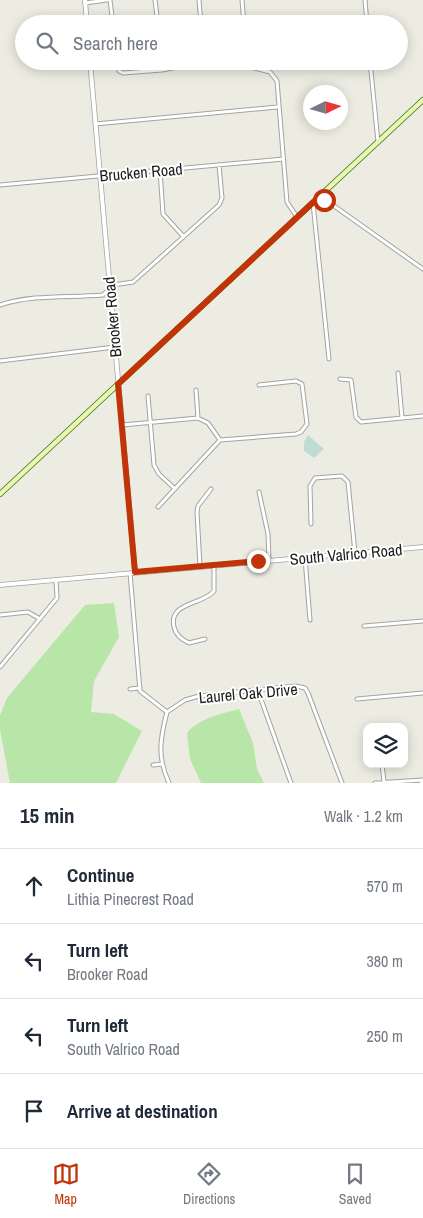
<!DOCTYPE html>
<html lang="en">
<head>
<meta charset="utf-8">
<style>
  :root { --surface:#fff; --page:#f2f2f3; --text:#1f2937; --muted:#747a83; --line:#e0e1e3; --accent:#c03407 }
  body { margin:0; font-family:"Archivo Narrow",sans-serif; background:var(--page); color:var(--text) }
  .controls { position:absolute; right:15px; bottom:15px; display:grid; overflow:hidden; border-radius:10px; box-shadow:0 2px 12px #0003 }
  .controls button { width:45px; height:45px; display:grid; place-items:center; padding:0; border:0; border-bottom:1px solid var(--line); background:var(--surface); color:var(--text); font:25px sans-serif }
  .compass { position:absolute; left:303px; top:85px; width:45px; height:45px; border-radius:50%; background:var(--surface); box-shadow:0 2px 12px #0003; rotate:85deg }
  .stop { position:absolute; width:15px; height:15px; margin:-11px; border:4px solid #c03407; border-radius:50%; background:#fff }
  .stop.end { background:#c03407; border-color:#fff; box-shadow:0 1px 5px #0008 }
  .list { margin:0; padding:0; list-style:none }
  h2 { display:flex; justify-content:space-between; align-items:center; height:65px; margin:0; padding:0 20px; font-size:21px }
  h2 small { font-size:16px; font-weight:400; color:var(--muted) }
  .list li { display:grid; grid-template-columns:32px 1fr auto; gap:15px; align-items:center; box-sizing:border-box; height:75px; padding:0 20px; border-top:1px solid var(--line) }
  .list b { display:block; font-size:19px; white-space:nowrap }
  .list p { margin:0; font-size:16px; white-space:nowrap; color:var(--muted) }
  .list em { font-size:16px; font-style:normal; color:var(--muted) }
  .icon { flex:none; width:28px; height:28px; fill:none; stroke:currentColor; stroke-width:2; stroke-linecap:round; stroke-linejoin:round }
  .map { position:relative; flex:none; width:423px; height:783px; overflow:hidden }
  .search { position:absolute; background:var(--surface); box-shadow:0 2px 12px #0003; left:15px; right:15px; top:15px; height:55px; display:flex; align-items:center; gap:12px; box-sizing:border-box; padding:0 18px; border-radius:28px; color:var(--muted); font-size:19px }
  .sheet { height:365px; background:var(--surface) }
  nav { display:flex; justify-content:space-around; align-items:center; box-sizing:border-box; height:70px; border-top:1px solid var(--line); background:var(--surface); font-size:14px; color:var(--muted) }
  nav a { display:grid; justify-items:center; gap:2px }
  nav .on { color:var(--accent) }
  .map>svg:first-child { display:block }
  .grass { fill:#b8e6a8 }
  .wetland { fill:#bfdbd4 }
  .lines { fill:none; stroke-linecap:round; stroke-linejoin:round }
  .minor-casing { stroke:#a3a3a3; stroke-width:5 }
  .tertiary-casing { stroke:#a3a3a3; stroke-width:5.5 }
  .secondary-casing { stroke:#4a6d08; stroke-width:6 }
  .minor { stroke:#fff; stroke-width:3 }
  .tertiary { stroke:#fff; stroke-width:4 }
  .secondary { stroke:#e4f7b6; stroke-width:4.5 }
  .route { stroke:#c03407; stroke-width:6 }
  .labels { text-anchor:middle; stroke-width:4; stroke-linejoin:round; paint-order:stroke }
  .street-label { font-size:16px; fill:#1c1c1c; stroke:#fff }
</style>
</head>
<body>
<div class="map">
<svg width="423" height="783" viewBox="0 0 423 783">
  <rect width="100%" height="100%" fill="#edece2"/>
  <path class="grass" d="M114 603 119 637 94 681 91 712 114 714 142 731 116 783H10L0 730V715L7 698 85 605Z
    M239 709 253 743 257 769 264 783H201L190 759 187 733C199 718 221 714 239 709Z"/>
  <path class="wetland" d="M308 435 324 449 314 458 304 451V442Z"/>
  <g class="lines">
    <defs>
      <path id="minor" d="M110 0 113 24
        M155 0 158 24
        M199 0 201 24
        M242 0 244 24
        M365 0 367 24
        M85 3 107 0
        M117 61 119 71 123 73 162 70 193 64 197 61
        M161 61 162 70
        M247 61 250 67 270 72 277 81 287 202 297 217
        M370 61 378 142
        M95 124 277 107
        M160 170 163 214 183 236
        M0 185 283 159
        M320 196 423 269
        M313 203 329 359
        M0 305C34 294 69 298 103 295L113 285 133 282 219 205 222 198 219 165
        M0 361 115 347
        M398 373 402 418
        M340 379 351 380 356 417 361 422 423 416
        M196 390 198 418
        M148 396 154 465 159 474 175 489
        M122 425 198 418 208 423 220 440
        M259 492 268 534 269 560
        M158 507 220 440 296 434 301 432 307 424 302 384 296 381 259 385
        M311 524 310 486 315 478 342 476 348 482 355 553
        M305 558 310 620
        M200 566 197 512 198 506 211 489
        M130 573 140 691 167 712
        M0 615 28 612 40 619
        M364 626 423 621
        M205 639 189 643C181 639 176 635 174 627 168 602 203 605 214 591V566
        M0 667 57 598 56 580
        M130 689 140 688
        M258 691 291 783
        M357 699 423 693
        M382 764 384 782
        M153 765 162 764
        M169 783C157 757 160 739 167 712L185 700 199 696 296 686 305 688 308 693 342 783
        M375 783 423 780"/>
      <path id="tertiary" d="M85 0 87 24
        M90 61 135 572
        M0 585 423 547
        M422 783 423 781"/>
      <path id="secondary" d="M0 494 423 100"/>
    </defs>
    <use href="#minor" class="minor-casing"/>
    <use href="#tertiary" class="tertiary-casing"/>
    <use href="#secondary" class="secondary-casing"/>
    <use href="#minor" class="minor"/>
    <use href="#tertiary" class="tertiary"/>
    <use href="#secondary" class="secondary"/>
  </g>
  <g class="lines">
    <path class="route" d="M258 561 135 572 118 384 320 196 324 200"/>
  </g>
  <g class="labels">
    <g class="street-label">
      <text transform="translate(141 172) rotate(-5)" y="6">Brucken Road</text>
      <text transform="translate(112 317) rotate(-95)" y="6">Brooker Road</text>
      <text transform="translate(346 554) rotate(-5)" y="6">South Valrico Road</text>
      <text transform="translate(248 693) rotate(-5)" y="6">Laurel Oak Drive</text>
    </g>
  </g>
</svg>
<div class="controls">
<button><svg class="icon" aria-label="layers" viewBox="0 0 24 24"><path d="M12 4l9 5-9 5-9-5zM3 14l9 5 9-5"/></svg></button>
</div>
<svg class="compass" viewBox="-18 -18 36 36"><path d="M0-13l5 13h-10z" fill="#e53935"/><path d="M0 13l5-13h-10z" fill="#747a83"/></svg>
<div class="stop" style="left:324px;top:200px"></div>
<div class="stop end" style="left:258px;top:561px"></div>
<div class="search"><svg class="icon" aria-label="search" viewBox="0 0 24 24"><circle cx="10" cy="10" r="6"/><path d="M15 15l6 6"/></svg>Search here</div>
</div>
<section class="sheet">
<h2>15 min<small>Walk · 1.2 km</small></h2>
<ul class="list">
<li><svg class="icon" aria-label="ahead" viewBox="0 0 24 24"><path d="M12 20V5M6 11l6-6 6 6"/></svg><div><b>Continue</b><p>Lithia Pinecrest Road</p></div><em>570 m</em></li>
<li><svg class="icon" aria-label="left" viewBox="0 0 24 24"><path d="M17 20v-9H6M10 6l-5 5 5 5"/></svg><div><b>Turn left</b><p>Brooker Road</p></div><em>380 m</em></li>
<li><svg class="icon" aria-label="left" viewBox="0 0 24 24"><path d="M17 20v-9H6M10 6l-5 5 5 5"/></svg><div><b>Turn left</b><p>South Valrico Road</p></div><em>250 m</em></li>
<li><svg class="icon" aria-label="arrive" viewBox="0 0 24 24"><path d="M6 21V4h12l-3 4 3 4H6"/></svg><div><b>Arrive at destination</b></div></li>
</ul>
</section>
<nav>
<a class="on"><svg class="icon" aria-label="map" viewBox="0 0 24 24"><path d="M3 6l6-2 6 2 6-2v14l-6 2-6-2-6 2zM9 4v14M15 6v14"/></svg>Map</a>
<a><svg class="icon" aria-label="directions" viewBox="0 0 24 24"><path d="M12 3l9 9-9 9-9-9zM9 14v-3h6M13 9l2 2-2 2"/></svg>Directions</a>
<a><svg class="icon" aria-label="saved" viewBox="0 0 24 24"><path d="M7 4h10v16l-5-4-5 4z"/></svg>Saved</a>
</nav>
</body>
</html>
